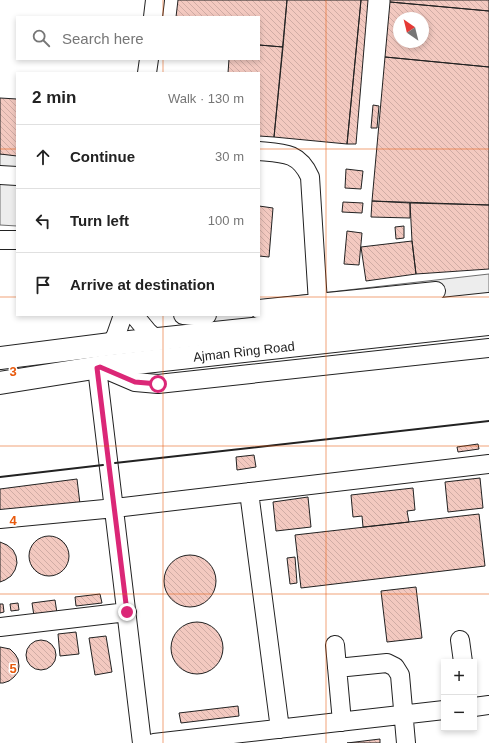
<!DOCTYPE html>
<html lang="en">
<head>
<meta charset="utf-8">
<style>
  :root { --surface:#fff; --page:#f2f2f2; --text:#222; --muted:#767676; --line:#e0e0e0 }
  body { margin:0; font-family:Arial,sans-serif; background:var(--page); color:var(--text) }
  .controls { position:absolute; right:12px; bottom:12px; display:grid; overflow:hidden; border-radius:0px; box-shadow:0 2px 6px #0003 }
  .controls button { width:36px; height:36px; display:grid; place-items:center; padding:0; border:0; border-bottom:1px solid var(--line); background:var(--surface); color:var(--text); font:20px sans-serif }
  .compass { position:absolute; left:393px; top:12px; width:36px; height:36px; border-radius:50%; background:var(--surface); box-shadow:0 2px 6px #0003; rotate:325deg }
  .stop { position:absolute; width:12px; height:12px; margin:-9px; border:3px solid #db2777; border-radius:50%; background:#fff }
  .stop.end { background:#db2777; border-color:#fff; box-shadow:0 1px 4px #0008 }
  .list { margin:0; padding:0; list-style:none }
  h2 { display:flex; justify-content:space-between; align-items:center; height:52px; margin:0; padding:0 16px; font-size:17px }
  h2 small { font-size:13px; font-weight:400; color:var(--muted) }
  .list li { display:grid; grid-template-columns:26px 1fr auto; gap:12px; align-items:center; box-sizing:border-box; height:64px; padding:0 16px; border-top:1px solid var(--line) }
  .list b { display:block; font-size:15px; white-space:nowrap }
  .list em { font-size:13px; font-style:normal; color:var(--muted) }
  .icon { flex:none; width:22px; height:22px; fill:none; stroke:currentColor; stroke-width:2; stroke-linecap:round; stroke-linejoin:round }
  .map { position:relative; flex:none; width:489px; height:743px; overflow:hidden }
  .search { position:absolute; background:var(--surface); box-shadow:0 2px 6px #0003; left:16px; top:16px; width:244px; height:44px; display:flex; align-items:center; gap:10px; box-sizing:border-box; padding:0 14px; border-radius:0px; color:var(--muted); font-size:15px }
  .panel { position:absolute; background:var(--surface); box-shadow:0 2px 6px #0003; left:16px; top:72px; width:244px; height:244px; border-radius:0px }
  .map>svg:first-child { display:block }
  .parking { fill:#ededed; stroke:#6f6f6f }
  .building { fill:url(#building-back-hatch); stroke:#222; fill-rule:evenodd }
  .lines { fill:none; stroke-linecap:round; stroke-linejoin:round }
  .minor-casing { stroke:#222; stroke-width:20 }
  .major-casing { stroke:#222; stroke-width:24 }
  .minor { stroke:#fff; stroke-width:18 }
  .major { stroke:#fff; stroke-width:22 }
  .wall { stroke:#222; stroke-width:2 }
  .route { stroke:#db2777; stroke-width:5 }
  .grid { fill:none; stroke:#e8590c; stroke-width:1; stroke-opacity:0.55 }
  .labels { text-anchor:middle; stroke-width:3; stroke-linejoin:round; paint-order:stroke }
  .street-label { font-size:13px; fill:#222; stroke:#fff }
  .grid-label { font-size:13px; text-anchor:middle; font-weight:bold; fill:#e8590c; stroke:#fff; stroke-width:3; stroke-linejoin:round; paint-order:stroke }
</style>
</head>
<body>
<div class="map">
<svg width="489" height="743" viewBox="0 0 489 743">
  <defs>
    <pattern id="building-back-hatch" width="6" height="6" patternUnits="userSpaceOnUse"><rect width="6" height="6" fill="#f3c9c0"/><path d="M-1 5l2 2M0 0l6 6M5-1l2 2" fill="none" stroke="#d0aca5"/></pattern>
  </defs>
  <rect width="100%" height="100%" fill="#fff"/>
  <path class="parking" d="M0 154 17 155V226L0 225Z
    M489 274V293L185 332 184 315H259V300Z"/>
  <path class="building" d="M178 0H287L283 47 259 45V17H176Z
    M287 0H361L347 144 274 137Z
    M361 0H368L356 144H347Z
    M390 0H489V11L390 2Z
    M390 2 489 11V67L385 57ZM399 18H423V42H399Z
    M259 45 283 47 274 137 259 136V73H228L229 59H259Z
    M385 57 489 67V205L372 201Z
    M0 98 17 99V156L0 154Z
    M373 105 379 106 377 128H371Z
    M346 169 363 171 361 189 345 188Z
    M372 201 410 203V218L371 217Z
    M343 202 363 203 362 213 342 212Z
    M410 203 489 205V269L416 274 412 241Z
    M259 206 273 208 269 257 259 256Z
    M404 226V238L396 239 395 227Z
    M347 231 362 233 359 265 344 264Z
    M412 241 416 274 366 281 361 247Z
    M478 444 479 449 458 452 457 447Z
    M254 455 256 467 237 470 236 457Z
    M480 478 483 508 448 512 445 482Z
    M77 479 80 504 0 514V489Z
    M413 488 415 510 407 511 409 522 363 527 362 516 353 517 351 495Z
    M308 497 311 527 276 531 273 502Z
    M479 514 485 566 301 588 295 535Z
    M29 556a20 20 0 1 1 40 0a20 20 0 1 1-40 0Z
    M0 542 7 545 13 550 16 556 17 563 15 570 11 576 5 580 0 582Z
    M164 581a26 26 0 1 1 52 0a26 26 0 1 1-52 0Z
    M295 557 297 583 290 584 287 558Z
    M416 587 422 638 387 642 381 591Z
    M100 594 102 603 76 606 75 597Z
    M55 600 57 613 34 616 32 603Z
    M18 603 19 610 11 611 10 604Z
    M0 604H3L4 612 0 613Z
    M171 648a26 26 0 1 1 52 0a26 26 0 1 1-52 0Z
    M76 632 79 654 60 656 58 634Z
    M106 636 112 672 95 675 89 638Z
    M26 655a15 15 0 1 1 30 0a15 15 0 1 1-30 0Z
    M0 647 10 649 15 654 18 659 19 666 18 672 14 677 9 681 3 683H0Z
    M238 706 239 716 181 723 179 713Z
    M380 739V743H347Z"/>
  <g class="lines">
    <defs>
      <path id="minor" d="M153 17 155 0
        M147 73 149 59
        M259 151C283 153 299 152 310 177L318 303
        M0 175 17 176
        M0 240H17
        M259 309 436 291
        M134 315 148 332 157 340
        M183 315 196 316 207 315
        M111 344 116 335 123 315
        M100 367 135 382 158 384 489 348
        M97 368 142 743
        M249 492 280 729
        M0 519 115 508 489 464
        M0 627 127 612
        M460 640 463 662
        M335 645 342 722
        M337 668 387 663 395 667 400 675 406 743
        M474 707 489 705
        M154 743 444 710"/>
      <g id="major">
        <path d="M0 358 111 344 489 304"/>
        <path id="s1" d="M0 383 100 367 489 324"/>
      </g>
    </defs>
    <use href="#minor" class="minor-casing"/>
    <use href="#major" class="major-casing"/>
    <use href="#minor" class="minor"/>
    <use href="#major" class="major"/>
    <path class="wall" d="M115 463 489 421
      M0 477 103 465"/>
  </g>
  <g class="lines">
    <path class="route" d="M127 612 97 368 100 367 135 382 158 384"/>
  </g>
  <path class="grid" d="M163 0V17M326 0V743M163 59V73M0 149H17M259 149H489M0 297H17M259 297H489M163 315V743M0 446H489M0 594H489"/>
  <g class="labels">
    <g class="street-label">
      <text dy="5" stroke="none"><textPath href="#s1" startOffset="246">Ajman Ring Road</textPath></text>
    </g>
  </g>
  <g class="grid-label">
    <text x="13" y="376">3</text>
    <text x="13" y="525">4</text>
    <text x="13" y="673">5</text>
  </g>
</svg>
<div class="controls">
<button>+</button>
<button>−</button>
</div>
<svg class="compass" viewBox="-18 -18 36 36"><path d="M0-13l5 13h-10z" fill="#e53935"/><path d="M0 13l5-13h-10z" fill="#767676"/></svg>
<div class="stop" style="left:158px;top:384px"></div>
<div class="stop end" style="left:127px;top:612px"></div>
<div class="search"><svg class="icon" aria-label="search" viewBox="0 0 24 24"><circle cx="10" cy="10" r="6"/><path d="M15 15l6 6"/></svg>Search here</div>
<section class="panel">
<h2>2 min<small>Walk · 130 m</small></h2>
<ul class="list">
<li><svg class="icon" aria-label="ahead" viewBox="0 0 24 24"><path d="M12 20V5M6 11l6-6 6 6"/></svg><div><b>Continue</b></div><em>30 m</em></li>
<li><svg class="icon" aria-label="left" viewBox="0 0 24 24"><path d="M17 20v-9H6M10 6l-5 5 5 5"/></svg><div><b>Turn left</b></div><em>100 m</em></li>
<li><svg class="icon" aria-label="arrive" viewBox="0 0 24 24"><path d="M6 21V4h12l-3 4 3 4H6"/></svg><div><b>Arrive at destination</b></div></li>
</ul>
</section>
</div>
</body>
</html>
